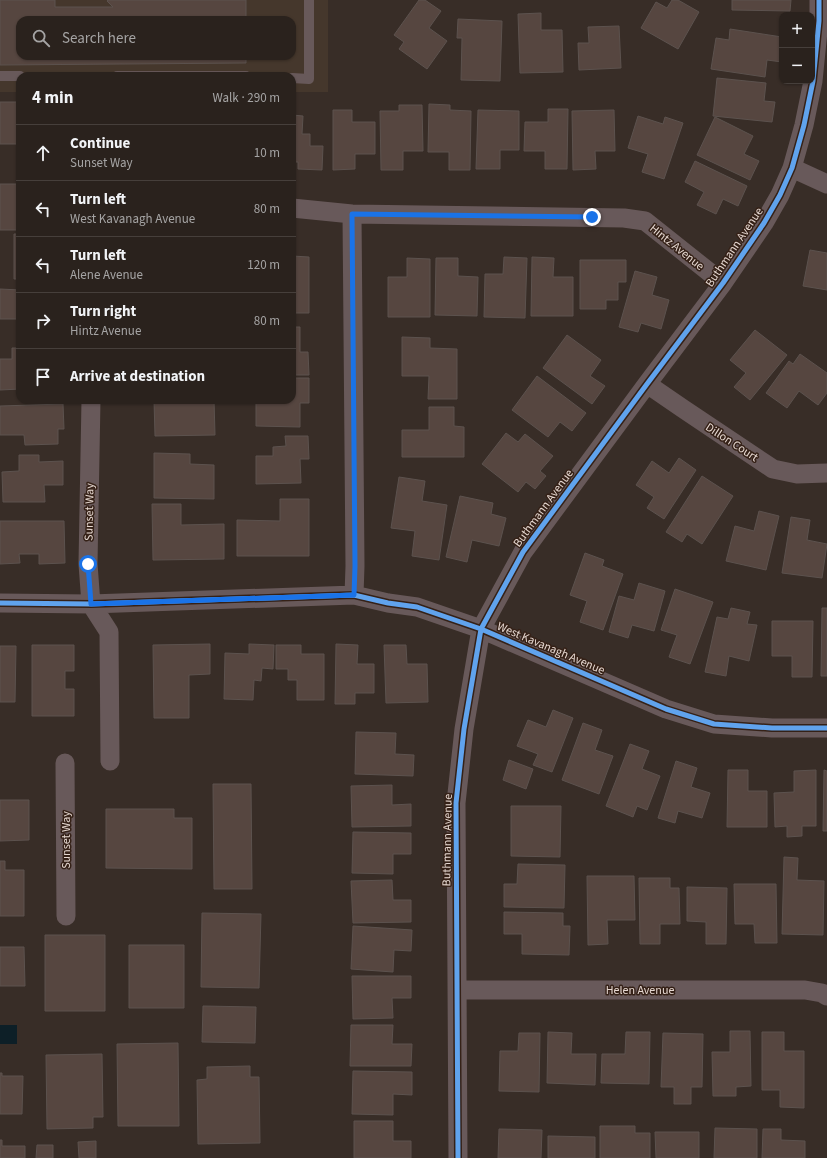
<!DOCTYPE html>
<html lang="en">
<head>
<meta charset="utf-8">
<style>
  :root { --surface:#2a221d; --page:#322a26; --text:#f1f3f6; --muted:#a5a4a4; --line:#463f3b }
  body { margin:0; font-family:"Source Sans 3",sans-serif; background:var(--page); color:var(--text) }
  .controls { position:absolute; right:12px; top:12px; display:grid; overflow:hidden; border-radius:8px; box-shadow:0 1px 3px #0004 }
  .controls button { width:36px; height:36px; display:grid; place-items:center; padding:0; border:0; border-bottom:1px solid var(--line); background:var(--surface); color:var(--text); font:20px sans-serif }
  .stop { position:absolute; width:12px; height:12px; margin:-9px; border:3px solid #1a73e8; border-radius:50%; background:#fff }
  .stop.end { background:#1a73e8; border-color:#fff; box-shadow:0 1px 4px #0008 }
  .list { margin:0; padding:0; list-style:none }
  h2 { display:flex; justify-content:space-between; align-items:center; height:52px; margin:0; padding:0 16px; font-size:17px }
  h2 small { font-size:13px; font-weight:400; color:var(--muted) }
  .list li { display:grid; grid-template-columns:26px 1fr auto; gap:12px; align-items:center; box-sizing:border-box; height:56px; padding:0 16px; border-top:1px solid var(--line) }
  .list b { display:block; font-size:15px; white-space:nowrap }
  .list p { margin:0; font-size:13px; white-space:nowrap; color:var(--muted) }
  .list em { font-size:13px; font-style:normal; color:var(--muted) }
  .icon { flex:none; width:22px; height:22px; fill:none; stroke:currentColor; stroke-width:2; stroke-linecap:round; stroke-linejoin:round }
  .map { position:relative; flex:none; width:827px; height:1158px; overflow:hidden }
  .search { position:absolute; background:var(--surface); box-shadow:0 1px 3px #0004; left:16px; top:16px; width:280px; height:44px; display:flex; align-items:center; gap:10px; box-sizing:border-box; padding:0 14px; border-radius:12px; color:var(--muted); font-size:15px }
  .panel { position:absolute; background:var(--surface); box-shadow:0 1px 3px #0004; left:16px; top:72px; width:280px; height:332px; border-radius:12px }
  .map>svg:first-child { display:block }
  .commercial { fill:#45372c; fill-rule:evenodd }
  .water { fill:#0d1f27 }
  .building { fill:#564640; stroke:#5c524e }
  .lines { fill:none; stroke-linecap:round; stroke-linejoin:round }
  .service { stroke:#68595a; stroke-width:10 }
  .minor { stroke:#68595a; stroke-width:19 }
  .cycleway-casing { stroke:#352117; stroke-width:8 }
  .cycleway { stroke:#60a3ed; stroke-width:5 }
  .route { stroke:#1a73e8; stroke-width:5 }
  .labels { text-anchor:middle; stroke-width:3; stroke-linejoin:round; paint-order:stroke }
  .street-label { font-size:12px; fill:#e6d8d1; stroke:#352117 }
</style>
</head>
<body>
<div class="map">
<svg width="827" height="1158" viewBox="0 0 827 1158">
  <rect width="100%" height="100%" fill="#382d27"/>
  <path class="commercial" d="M0 0H328V92H292V76H20V92H0ZM20 20H292V56H20Z"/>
  <path class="water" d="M0 1025H17V1044H0Z"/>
  <path class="building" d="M0 0H55V7H113L107 1 108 0H246V20H20V56H246V63L0 65Z
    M419 0H425L441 11 429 28 447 41 427 69 399 49 404 42 394 35Z
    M672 0H678L699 12 678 49 641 28 656 2 667 8Z
    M732 0H791L790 11 732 10Z
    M541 13V30H562L563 72 520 73 518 14Z
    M458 19 502 21 500 81 461 80 462 38H457Z
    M619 26 621 68 579 70 578 43H589L588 27Z
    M730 29 782 37V62L767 60 765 77 711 69 716 38 729 40Z
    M717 78 766 83 764 101 775 102 772 122 713 116Z
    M0 102H20V144H0Z
    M429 104 450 105V110L471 111 470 170H449V152H428Z
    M399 105H422L423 151H403V170H381L380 111H399Z
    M548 109H568L567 169H545V151H524L525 122H548Z
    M333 110H352V122H375V154H355V169L333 170Z
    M478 110 519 111V150H500V169H476Z
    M614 110 615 151H595L596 169 573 170 572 111Z
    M292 115 303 116 302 134H310V146H323L322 170 298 169V162H292Z
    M638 116 663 124 665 117 683 123 664 179 642 172 648 154 628 148Z
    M715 117 753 136 744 154 759 161 750 180 697 155Z
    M695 161 747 186 738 206 723 199 716 214 697 205 704 192 685 182Z
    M0 184H20V230H0Z
    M14 234H20V279H14Z
    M810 250 827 253V290L803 286Z
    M292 256 309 257V313H292Z
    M504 257 527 258 525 318 484 317 485 274H503Z
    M532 257 554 258 553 277H573V316H531Z
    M407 258 430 259V317H388V277H407Z
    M436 258H458V276L478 277 477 316 435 315Z
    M580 260H626V282H618V300H606V309H580Z
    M635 271 657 277 652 295 669 300 661 329 641 323 638 332 619 327Z
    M0 289 20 290V319H0Z
    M292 327H300V352H308L309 375H292Z
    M755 330 787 355 750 400 734 387 746 373 730 360Z
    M567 335 601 360 590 376 605 386 592 404 543 368Z
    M402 337 430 338V348L457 349V399H428L429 376H402Z
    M12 348H20V389L0 390V359H12Z
    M800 354 827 373V393L818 405 799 391 787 408 766 393 789 361 793 364Z
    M537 376 586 413 572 431 560 422 548 437 512 410Z
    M292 378H309V403H300V427L256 426V400H292Z
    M154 400H214L215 435 155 436Z
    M63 404 64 429H58V444L25 445 24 435H0V406Z
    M429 407H454V426L464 427V457H402V430H429Z
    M506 433 518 442 525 434 553 456 540 471 546 476 535 489 526 482 518 492 482 464Z
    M285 436H308L309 459H300L301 483 256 484V456H273V447L286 446Z
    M154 453 190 454V464L214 465V499L154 498Z
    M19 455H39V462L63 461V485H44L45 502H3L2 472 19 471Z
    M679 458 696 470 664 519 647 508 654 497 636 485 652 461 669 473Z
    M702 476 733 496 702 544 687 534 682 542 666 532Z
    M399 477 425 481 422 501 447 505 439 560 412 556 415 531 391 528Z
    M460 496 493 503 491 514 506 518 499 546 472 540 467 562 446 557Z
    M280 499H309V556H237V520L280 521Z
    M152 504H181V525L224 524V559L153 560Z
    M759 511 779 516 766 570 726 561 735 526 754 531Z
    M791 517 810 520 807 540 827 544 822 578 782 573Z
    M0 521H64L65 563 39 564V554H19L20 563 0 564Z
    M585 553 604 560 602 566 623 574 603 630 580 622 587 601 570 595Z
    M639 583 665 591 654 631 632 625 628 638 609 632 619 596 634 600Z
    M675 589 713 602 690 664 669 657 677 635 661 630Z
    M731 608 750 612 747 624 757 625 749 661 729 656 726 676 705 672 717 617 728 619Z
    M822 608H827V676H821Z
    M772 621H813L812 677H792V656H772Z
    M210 644V674L189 675V718H154L153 645Z
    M249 644 274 645 273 669 262 668 261 681 254 680 253 700 224 699 225 653 249 654Z
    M336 644 358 645 357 664H374V693H355V704H335Z
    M32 645H74V671H65V689H74V716H32Z
    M276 645H301V654H324V700H297V680H288V669H276Z
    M384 645H406L407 664H427L428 702 386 703Z
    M0 646H16L15 702H0Z
    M553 710 573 718 552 772 533 765 538 754 517 746 528 720 546 727Z
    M583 723 602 730 595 750 613 756 599 794 562 780Z
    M356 732 396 733 395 754 414 755 413 776 355 774Z
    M630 744 649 751 642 769 660 776 647 810 637 806 633 817 606 806Z
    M509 760 533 769 526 789 503 780Z
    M676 761 697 768 691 787 710 793 702 818 678 811 675 823 658 818Z
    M728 770H748V791H767V827H727Z
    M816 770V826H802V836L787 837V826L775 827 774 793 794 792V771Z
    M824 770 827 771V831H823Z
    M213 784H251L252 889H214Z
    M392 785V805L411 804V826L352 827 351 786Z
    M0 800H29V840L0 841Z
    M511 806H561L560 857 511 856Z
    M106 809H174V818H192V869L106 868Z
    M353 832 411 833V854H393V874L352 873Z
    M784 857 798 858 797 880 824 881 823 935 782 934Z
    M0 861H5V870H24V916H0Z
    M518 864 565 865 564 908 504 907V884H517Z
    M587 876H634L635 920H607L608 944 588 945Z
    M639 878H670V888H679L680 924H660V944H640Z
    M392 880 393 900H411V922L353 923 351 881Z
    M734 884H776L777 943H755L754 924H735Z
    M687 887 727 888 726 944H706V922L687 921Z
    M504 912 563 913V926H570L569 955 522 954V934H504Z
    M202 913 261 914 259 988 201 987Z
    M353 926 412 930 411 951 394 950 393 972 351 969Z
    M45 935H105V1011H45Z
    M129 945H184V1008H129Z
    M0 947H24L25 986H0Z
    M352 976H411V998H392L393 1018 353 1019Z
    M203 1006 256 1007 255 1043 202 1042Z
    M351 1025H393L392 1044H412L411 1066H350Z
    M730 1031H750L751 1086 736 1087V1096H713L712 1052H730Z
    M548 1032 572 1033 571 1054H596L595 1085 547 1083Z
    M626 1032H650L649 1084 601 1083 602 1054H625Z
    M762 1032H784V1051H804V1108L780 1107V1090H762Z
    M519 1033H540L539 1092 499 1091 500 1051H518Z
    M663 1033 703 1034 702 1087H691V1104H674V1087H661Z
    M178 1043 179 1126H118L117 1044Z
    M102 1054 103 1117H93V1128L47 1129 46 1055Z
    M250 1066V1077H259L260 1143 198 1144 197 1080 207 1079V1067Z
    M353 1071 412 1072V1095L393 1094V1115L352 1114Z
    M0 1073H2V1076H23L22 1114H0Z
    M354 1121H393V1141H411V1158H354Z
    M600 1126H635V1133H650V1158H600Z
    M715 1128 757 1129V1158H714Z
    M499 1129 542 1130 541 1158H498Z
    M763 1129H781V1140L805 1141V1158H762Z
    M655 1132H699V1158H656Z
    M548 1136 595 1137V1158H548Z
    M0 1140H2V1146H25V1158H0Z
    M96 1141V1158H79L78 1142Z
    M37 1145H53V1158H36Z"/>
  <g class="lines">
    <path class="service" d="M0 76H20
      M117 76H246
      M292 78 309 79V0"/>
    <path class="minor" d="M792 168 827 184
      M292 208 352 214 624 218 645 221 723 283
      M352 214 355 566 354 595
      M647 384 682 408 773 469 797 474 827 473
      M91 400 88 564 91 604 109 632 110 761
      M0 603 91 604 354 595 388 603 417 607 481 629 666 709 714 724 772 728H827
      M65 763 66 916
      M457 990H805L822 993 827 996
      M458 1158 456 803 464 729 481 629 523 552 647 384 723 283 764 223 780 195 792 168 804 125 813 81 819 21V0"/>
    <defs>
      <path id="cycleway" d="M0 603 91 604 354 595 388 603 417 607 481 629 666 709 714 724 772 728H827
        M458 1158 456 803 464 729 481 629 523 552 647 384 723 283 764 223 780 195 792 168 804 125 813 81 819 21V0"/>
    </defs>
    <use href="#cycleway" class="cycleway-casing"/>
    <use href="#cycleway" class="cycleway"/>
  </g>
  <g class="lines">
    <path class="route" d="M88 564 91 604 354 595 355 566 352 214 592 217"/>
  </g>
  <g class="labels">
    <g class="street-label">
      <text transform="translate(677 247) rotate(39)" y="4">Hintz Avenue</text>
      <text transform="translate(734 247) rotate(-56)" y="4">Buthmann Avenue</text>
      <text transform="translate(732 442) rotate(33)" y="4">Dillon Court</text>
      <text transform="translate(543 508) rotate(-54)" y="4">Buthmann Avenue</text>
      <text transform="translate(89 512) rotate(-89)" y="4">Sunset Way</text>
      <text transform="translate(551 648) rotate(23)" y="4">West Kavanagh Avenue</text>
      <text transform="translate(66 840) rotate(-90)" y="4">Sunset Way</text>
      <text transform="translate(447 840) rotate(-89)" y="4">Buthmann Avenue</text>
      <text x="640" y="994">Helen Avenue</text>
    </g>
  </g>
</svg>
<div class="controls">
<button>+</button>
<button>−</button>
</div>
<div class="stop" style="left:88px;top:564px"></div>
<div class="stop end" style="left:592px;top:217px"></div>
<div class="search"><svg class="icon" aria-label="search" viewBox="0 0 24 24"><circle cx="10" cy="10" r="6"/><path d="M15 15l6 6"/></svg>Search here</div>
<section class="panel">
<h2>4 min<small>Walk · 290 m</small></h2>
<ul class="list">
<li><svg class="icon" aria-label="ahead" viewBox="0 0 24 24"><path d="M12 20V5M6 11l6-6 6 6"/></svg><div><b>Continue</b><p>Sunset Way</p></div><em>10 m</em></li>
<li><svg class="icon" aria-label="left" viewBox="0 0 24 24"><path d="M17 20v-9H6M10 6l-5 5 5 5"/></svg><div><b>Turn left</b><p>West Kavanagh Avenue</p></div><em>80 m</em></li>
<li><svg class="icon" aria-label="left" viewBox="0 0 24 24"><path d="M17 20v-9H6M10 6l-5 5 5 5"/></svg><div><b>Turn left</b><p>Alene Avenue</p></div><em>120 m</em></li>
<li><svg class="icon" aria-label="right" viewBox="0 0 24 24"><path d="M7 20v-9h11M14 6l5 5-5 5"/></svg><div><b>Turn right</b><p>Hintz Avenue</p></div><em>80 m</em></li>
<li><svg class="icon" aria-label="arrive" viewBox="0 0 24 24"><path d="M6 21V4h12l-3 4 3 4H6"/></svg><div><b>Arrive at destination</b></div></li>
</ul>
</section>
</div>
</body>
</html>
